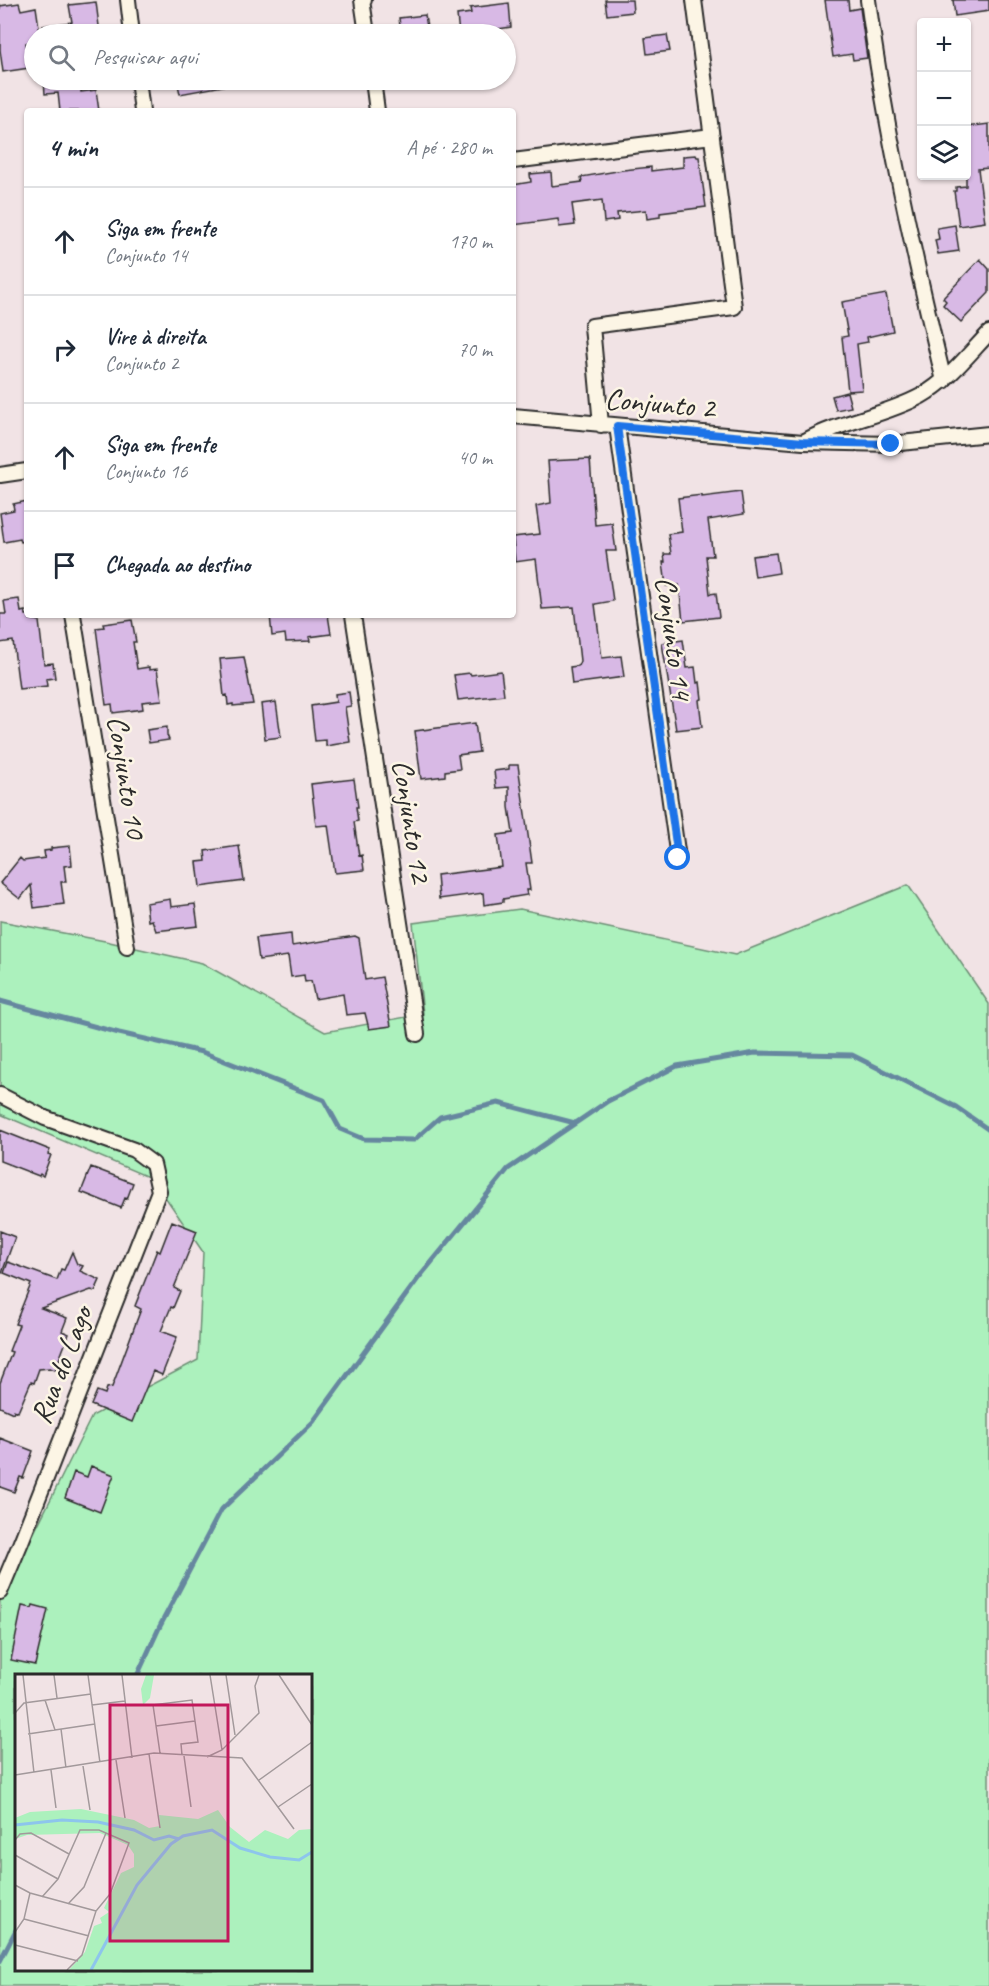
<!DOCTYPE html>
<html lang="pt">
<head>
<meta charset="utf-8">
<style>
  :root { --surface:#fff; --page:#f6f6f7; --text:#1f2937; --muted:#747a83; --line:#e0e1e3 }
  body { margin:0; font-family:Caveat,sans-serif; background:var(--page); color:var(--text) }
  .controls { position:absolute; right:18px; top:18px; display:grid; overflow:hidden; border-radius:6px; box-shadow:0 2px 4px #0004 }
  .controls button { width:54px; height:54px; display:grid; place-items:center; padding:0; border:0; border-bottom:2px solid var(--line); background:var(--surface); color:var(--text); font:30px sans-serif }
  .stop { position:absolute; width:18px; height:18px; margin:-14px; border:4px solid #1a73e8; border-radius:50%; background:#fff }
  .stop.end { background:#1a73e8; border-color:#fff; box-shadow:0 2px 6px #0008 }
  .list { margin:0; padding:0; list-style:none }
  h2 { display:flex; justify-content:space-between; align-items:center; height:78px; margin:0; padding:0 24px; font-size:26px }
  h2 small { font-size:20px; font-weight:400; color:var(--muted) }
  .list li { display:grid; grid-template-columns:39px 1fr auto; gap:18px; align-items:center; box-sizing:border-box; height:108px; padding:0 24px; border-top:2px solid var(--line) }
  .list b { display:block; font-size:22px; white-space:nowrap }
  .list p { margin:0; font-size:20px; white-space:nowrap; color:var(--muted) }
  .list em { font-size:20px; font-style:normal; color:var(--muted) }
  .icon { flex:none; width:33px; height:33px; fill:none; stroke:currentColor; stroke-width:2; stroke-linecap:round; stroke-linejoin:round }
  .map { position:relative; flex:none; width:989px; height:1986px; overflow:hidden }
  .search { position:absolute; background:var(--surface); box-shadow:0 2px 4px #0004; left:24px; top:24px; width:492px; height:66px; display:flex; align-items:center; gap:15px; box-sizing:border-box; padding:0 21px; border-radius:33px; color:var(--muted); font-size:22px }
  .panel { position:absolute; background:var(--surface); box-shadow:0 2px 4px #0004; left:24px; top:108px; width:492px; height:510px; border-radius:6px }
  .map>svg:first-child { display:block }
  .green { fill:#acf1bd; stroke:#6c8e74; stroke-width:1.5; fill-rule:evenodd }
  .lines { fill:none; stroke-linecap:round; stroke-linejoin:round }
  .stream { stroke:#66879f; stroke-width:5 }
  .building { fill:#d8b9e5; stroke:#2b2b2b; stroke-width:1.5 }
  .street-casing { stroke:#2b2b2b; stroke-width:18 }
  .street { stroke:#fcf5e5; stroke-width:14 }
  .route { stroke:#1a73e8; stroke-width:8 }
  .labels { text-anchor:middle; stroke-width:5; stroke-linejoin:round; paint-order:stroke }
  .street-label { font-size:30px; fill:#2b2b2b; stroke:#fcf5e5 }
  .inset-river { fill:none; stroke:#8dc5ec; stroke-width:3 }
  .inset-road { fill:none; stroke:#a2999b; stroke-width:1.5 }
  .view { fill:#c2185b; fill-opacity:0.15; stroke:#c2185b; stroke-width:3 }
  .inset-edge { fill:none; stroke:#2b2b2b; stroke-width:3 }
</style>
</head>
<body>
<div class="map">
<svg width="989" height="1986" viewBox="0 0 989 1986">
  <rect width="100%" height="100%" fill="#f1e3e5"/>
  <filter id="ink" filterUnits="userSpaceOnUse"><feTurbulence type="fractalNoise" baseFrequency=".0167" numOctaves="2"/><feDisplacementMap in="SourceGraphic" scale="12" xChannelSelector="R" yChannelSelector="G"/><feConvolveMatrix kernelMatrix="1 2 1 2 8 2 1 2 1" color-interpolation-filters="sRGB"/></filter>
  <g filter="url(#ink)">
    <path class="green" d="M908 885 989 1004V1986H0V1601L92 1416 198 1360 203 1252 153 1179 0 1114V921L105 941 202 963 325 1032 423 1014 413 923 520 909 735 955ZM16 1676H310V1970H16Z"/>
    <g class="lines">
      <path class="stream" d="M0 1001 119 1033 202 1052 324 1100 340 1129 364 1139 414 1140 440 1117 498 1103 575 1123
        M137 1676 159 1628 221 1510 313 1422 417 1280 508 1169 608 1101 677 1066 755 1053 852 1055 956 1107 989 1130
        M0 1961 16 1930"/>
    </g>
    <path class="building" d="M605 0H632L633 12 607 15Z
      M825 0H848L849 10 860 8 867 58 853 60 852 54 833 57Z
      M953 0H989V11L955 16Z
      M96 2 100 34H43V26L72 22 69 5Z
      M19 3 21 10 36 7 40 34H34V42L26 43 29 68 3 72 0 50V6Z
      M509 3 511 27 491 30 492 34H459L457 15 471 13 470 8Z
      M425 15 428 34H401L399 18Z
      M667 35 670 51 647 54 645 38Z
      M44 80H92L93 87 81 89V92L96 90 99 111H60L58 93 45 94Z
      M177 80H222L223 86 180 94Z
      M989 124V168L978 169 985 222 959 226 954 191H956V187L966 186V127Z
      M696 155 697 157H699L706 207 660 213V217L647 219 646 210 617 213 618 220 604 222 602 200 572 204 575 225 559 227 558 219 513 225V185L531 182 530 174 551 172 552 186 582 182 581 177 623 170 651 167V171L683 167V156Z
      M955 225 959 251 938 254 935 240 939 239 937 228Z
      M980 259 989 269V293L961 322 943 305 946 301 943 298Z
      M886 294 893 331 867 337 868 342 857 344 862 390 848 391 842 337 848 336 842 302Z
      M847 392 851 407 836 410 832 396Z
      M590 459 595 525 612 523 616 551H606L613 601 595 604 602 658 621 656 624 677 572 684 570 667 578 666 580 661 574 607 542 609 536 559 515 562 513 537 540 534 536 506 551 503 548 461Z
      M741 492 744 514 708 520 713 556H706L710 594 716 593 719 617 683 621 679 585 666 586 663 562H665L664 554H671L668 534 682 532 678 498 702 495V497Z
      M27 501V541L21 542 20 539 4 542 0 513 14 510 13 504Z
      M776 553 779 573 755 577 752 556Z
      M19 599 21 612 25 611 26 615H29L30 619 39 621 44 664 53 663 55 678 46 679 47 686 19 689 13 641 0 643V614H6L4 601Z
      M270 615H328L331 634 309 637 310 641 286 642 285 634 272 636Z
      M132 620 136 642H133L137 669 149 667V670L157 669 162 700 142 702 143 709 113 713 112 704 106 705 96 628 104 627 103 624Z
      M683 640 687 668 695 667 697 683 700 682 702 699 699 700 702 727 676 730 662 643Z
      M244 657 253 704 233 706V704L228 705 227 695 224 696 220 659Z
      M501 671 504 695 458 700 454 675 470 673 471 675Z
      M349 692 351 706 345 707 350 742 326 746V740L315 741 311 706 336 702 335 694Z
      M276 702 281 737 265 739 261 704Z
      M475 723 479 752 458 755 460 769 445 771V776L421 779 415 731Z
      M167 727V735L169 740 149 743 147 730Z
      M509 765H518L532 863H526L530 890H526L527 895 503 899V902L484 905 483 893 439 899 437 875 502 867 498 835 513 833 509 807V787L496 788 494 771 509 769Z
      M354 779 358 807H356L358 821 354 822 359 856 362 855 364 870 335 873 328 825 316 826 311 784Z
      M70 846 72 865 64 866 66 882H61L64 904 34 908 31 885 20 899 0 883 20 858 23 861 45 858 44 851 51 850V848Z
      M239 846 244 881 200 887 197 862 206 861 205 851Z
      M170 899 171 907 195 904 198 926 156 931 152 920 148 921 146 903Z
      M291 934 292 946 355 936 359 938 365 980 382 977 391 1026 369 1029 365 1013 346 1015 343 994 315 999 311 981 305 982 304 975 291 977 288 956 259 960 256 938Z
      M0 1130 50 1150 48 1154 51 1155 43 1176 40 1174 39 1176 0 1161Z
      M91 1167 133 1183 127 1199 125 1198 121 1208 81 1192Z
      M172 1221 197 1231 174 1288 180 1291 173 1308 171 1307 161 1331 177 1337 162 1375 153 1371 132 1422 91 1405 97 1391 105 1394 107 1388 112 1387 141 1309 135 1306 157 1250 160 1252Z
      M0 1231 15 1237 2 1273H0Z
      M72 1252 77 1264 83 1266 80 1271 100 1280 95 1291 91 1290 41 1308 67 1318 62 1331 69 1334 55 1370 50 1368 39 1369 34 1383 31 1382 18 1412 14 1410 13 1413 0 1407V1383L12 1352 9 1351 19 1325 15 1324 31 1284 4 1273 8 1262 57 1280 61 1269 64 1270Z
      M0 1438 33 1451 23 1478 20 1477 14 1492 0 1487Z
      M91 1466 114 1475 100 1512 65 1498 74 1472 87 1477Z
      M33 1605 48 1609 35 1665 11 1660 22 1606 32 1608Z"/>
    <g class="lines">
      <defs>
        <path id="street" d="M128 0 132 34
          M364 0H362L367 34
          M868 0C885 128 914 255 944 381
          M138 80 142 111
          M373 80 377 111
          M513 161 712 136
          M513 416 803 442 891 444 989 434
          M601 425 592 326 734 307 694 0
          M617 426 678 858
          M805 441C841 421 884 416 921 396 948 381 968 355 989 333
          M0 475 27 471
          M73 615 127 947
          M353 615 417 1034
          M0 1095 45 1118 134 1150 153 1164 159 1191 21 1542 0 1592"/>
      </defs>
      <use href="#street" class="street-casing"/>
      <use href="#street" class="street"/>
    </g>
  </g>
  <g class="lines" filter="url(#ink)">
    <path class="route" d="M678 858 617 426 803 442 891 444"/>
  </g>
  <g class="labels">
    <g class="street-label">
      <text transform="translate(660 403) rotate(5)" y="10">Conjunto 2</text>
      <text transform="translate(674 638) rotate(82)" y="10">Conjunto 14</text>
      <text transform="translate(127 777) rotate(81)" y="10">Conjunto 10</text>
      <text transform="translate(412 821) rotate(81)" y="10">Conjunto 12</text>
      <text transform="translate(61 1365) rotate(-69)" y="10">Rua do Lago</text>
    </g>
  </g>
  <g transform="translate(15 1674)">
    <rect width="297" height="297" fill="#f1e3e5"/>
    <path d="M131 1H139L135 24 128 31 126 15ZM66 135 119 146 134 154 145 152 144 141 183 145 203 136 215 153 234 168 250 156 273 165 284 156 297 155V296H54L70 278 79 252 87 249 85 244 94 238 89 234 106 199 119 193V180L113 171 85 159 12 161 0 165V144L15 138Z" fill="#acf1bd"/>
    <path class="inset-river" d="M0 151 47 146 83 148 119 156 139 166 154 162 164 165M76 296 122 211 156 170 168 162 197 156 225 174 255 183 284 186 297 178"/>
    <path class="inset-road" d="M8 1 19 99M39 1 42 24M73 1 85 89M107 1 117 84M195 1 207 76M211 1 220 61M264 1 297 51M30 26 40 56M77 31 110 27M0 39 9 29 76 20M141 52 180 47M46 55 51 94M13 60 80 50M145 79 138 31 177 26 183 68 166 70 167 81M134 80 145 154M169 82 176 133M192 83 207 76 244 39 240 12 244 1M101 86 110 144M68 92 75 136M36 96 41 134M0 101 139 79 227 84 279 155M244 106 297 68M263 133 297 110M0 166 5 160 16 159 54 180M0 181 43 205M0 211 15 219 81 237M27 223 43 205 65 156H84L114 169 95 220 81 237 67 281 52 296M53 230 69 213 91 159M9 245 74 262M0 258 9 245 15 219M0 271 63 287"/>
    <path class="view" d="M95 31H213V267H95Z"/>
    <rect width="297" height="297" class="inset-edge"/>
  </g>
</svg>
<div class="controls">
<button>+</button>
<button>−</button>
<button><svg class="icon" aria-label="layers" viewBox="0 0 24 24"><path d="M12 4l9 5-9 5-9-5zM3 14l9 5 9-5"/></svg></button>
</div>
<div class="stop" style="left:678px;top:858px"></div>
<div class="stop end" style="left:891px;top:444px"></div>
<div class="search"><svg class="icon" aria-label="search" viewBox="0 0 24 24"><circle cx="10" cy="10" r="6"/><path d="M15 15l6 6"/></svg>Pesquisar aqui</div>
<section class="panel">
<h2>4 min<small>A pé · 280 m</small></h2>
<ul class="list">
<li><svg class="icon" aria-label="ahead" viewBox="0 0 24 24"><path d="M12 20V5M6 11l6-6 6 6"/></svg><div><b>Siga em frente</b><p>Conjunto 14</p></div><em>170 m</em></li>
<li><svg class="icon" aria-label="right" viewBox="0 0 24 24"><path d="M7 20v-9h11M14 6l5 5-5 5"/></svg><div><b>Vire à direita</b><p>Conjunto 2</p></div><em>70 m</em></li>
<li><svg class="icon" aria-label="ahead" viewBox="0 0 24 24"><path d="M12 20V5M6 11l6-6 6 6"/></svg><div><b>Siga em frente</b><p>Conjunto 16</p></div><em>40 m</em></li>
<li><svg class="icon" aria-label="arrive" viewBox="0 0 24 24"><path d="M6 21V4h12l-3 4 3 4H6"/></svg><div><b>Chegada ao destino</b></div></li>
</ul>
</section>
</div>
</body>
</html>
